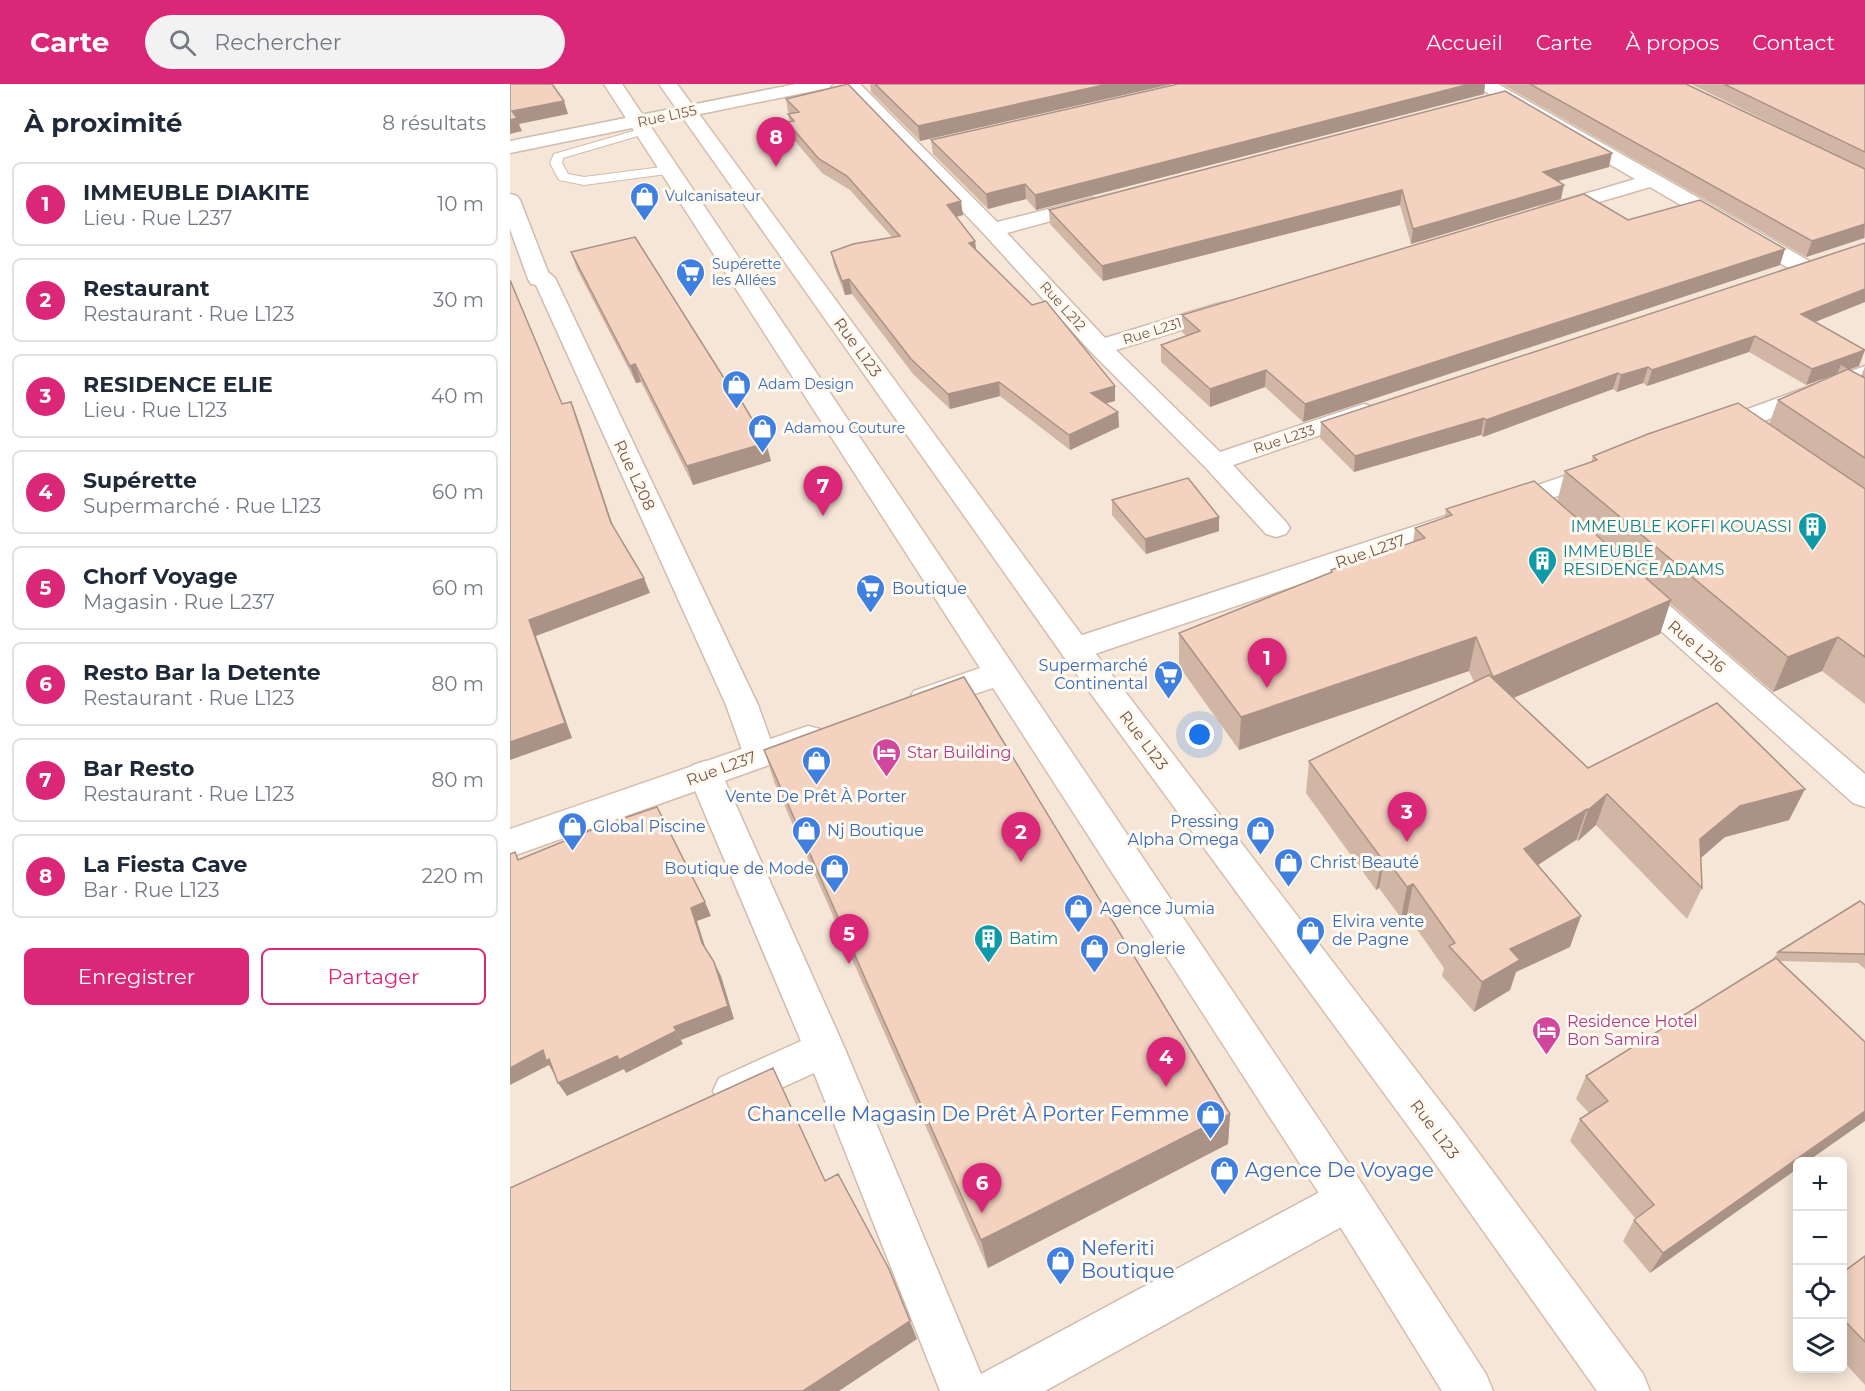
<!DOCTYPE html>
<html lang="fr">
<head>
<meta charset="utf-8">
<style>
  :root { --surface:#fff; --page:#f2f2f3; --text:#1f2937; --muted:#747a83; --line:#e0e1e3; --accent:#db2777 }
  body { margin:0; font-family:Montserrat,sans-serif; background:var(--page); color:var(--text) }
  .controls { position:absolute; right:18px; bottom:18px; display:grid; overflow:hidden; border-radius:9px; box-shadow:0 3px 15px #0003 }
  .controls button { width:54px; height:54px; display:grid; place-items:center; padding:0; border:0; border-bottom:2px solid var(--line); background:var(--surface); color:var(--text); font:30px sans-serif }
  .you { position:absolute; left:690px; top:651px; width:21px; height:21px; margin:-15px; border:4px solid #fff; border-radius:50%; background:#1a73e8; box-shadow:0 0 0 9px #1a73e833 }
  .badge { display:grid; place-items:center; width:39px; height:39px; border-radius:50%; background:var(--accent); color:#fff; font-size:20px; font-weight:700 }
  .pin { position:absolute; translate:-50% -50px; filter:drop-shadow(0 2px 3px #0008) }
  .pin::after { content:''; position:absolute; top:32px; width:21px; height:18px; background:inherit; clip-path:polygon(0 0,100% 0,50% 100%) }
  .list { margin:0; padding:0; list-style:none }
  h2 { display:flex; justify-content:space-between; align-items:center; height:78px; margin:0; padding:0 24px; font-size:26px }
  h2 small { font-size:20px; font-weight:400; color:var(--muted) }
  .list li { display:grid; grid-template-columns:39px 1fr auto; gap:18px; align-items:center; box-sizing:border-box; height:84px; margin:0 12px 12px; padding:0 12px; border:2px solid var(--line); border-radius:9px }
  .list b { display:block; font-size:22px; white-space:nowrap }
  .list p { margin:0; font-size:20px; white-space:nowrap; color:var(--muted) }
  .list em { font-size:20px; font-style:normal; color:var(--muted) }
  .actions { display:flex; gap:12px; padding:18px 24px }
  .actions a { flex:1; padding:14px 0; border:2px solid var(--accent); border-radius:9px; text-align:center; font-size:21px; color:var(--accent) }
  .actions .main { background:var(--accent); color:#fff }
  .icon { flex:none; width:33px; height:33px; fill:none; stroke:currentColor; stroke-width:2; stroke-linecap:round; stroke-linejoin:round }
  .map { position:relative; flex:none; width:1355px; height:1307px; overflow:hidden }
  header { display:flex; align-items:center; gap:36px; box-sizing:border-box; height:84px; padding:0 30px; background:var(--accent); color:#fff }
  header strong { font-size:28px }
  nav { display:flex; gap:33px; margin-inline-start:auto; font-size:21px }
  .search { width:420px; height:54px; background:var(--page); display:flex; align-items:center; gap:15px; box-sizing:border-box; padding:0 21px; border-radius:33px; color:var(--muted); font-size:22px }
  main { display:flex }
  aside { flex:1; background:var(--surface) }
  .map>svg:first-child { display:block }
  .residential { fill:#f5e6d7; fill-rule:evenodd }
  .lines { fill:none; stroke-linecap:round; stroke-linejoin:round }
  .lane-casing { stroke:#d0bcae; stroke-width:2 }
  .street-casing { stroke:#d0bcae; stroke-width:3 }
  .secondary-casing { stroke:#d6bead; stroke-width:3 }
  .lane { fill:#fff; fill-rule:evenodd }
  .street { fill:#fff; fill-rule:evenodd }
  .secondary { fill:#fff; fill-rule:evenodd }
  .wall { fill:#d1b5a5 }
  .shaded-wall { fill:#aa9386 }
  .building { fill:#f3d2c0; stroke:#aa9386; stroke-width:1.5 }
  .labels { text-anchor:middle; stroke-width:6; stroke-linejoin:round; paint-order:stroke }
  .far-street-label { font-size:14px; fill:#795a4b; stroke:#fff9f0 }
  .far-shop-label { font-size:14px; fill:#366cbe; stroke:#fff9f0; text-anchor:start }
  .street-label { font-size:16px; fill:#795a4b; stroke:#fff9f0 }
  .culture-label { font-size:16px; fill:#0d838f; stroke:#fff9f0; text-anchor:start }
  .shop-label { font-size:16px; fill:#366cbe; stroke:#fff9f0; text-anchor:start }
  .hotel-label { font-size:16px; fill:#b23c85; stroke:#fff9f0; text-anchor:start }
  .near-shop-label { font-size:20px; fill:#366cbe; stroke:#fff9f0; text-anchor:start }
</style>
</head>
<body>
<header>
<strong>Carte</strong>
<div class="search"><svg class="icon" aria-label="search" viewBox="0 0 24 24"><circle cx="10" cy="10" r="6"/><path d="M15 15l6 6"/></svg>Rechercher</div>
<nav><a>Accueil</a><a>Carte</a><a>À propos</a><a>Contact</a></nav>
</header>
<main>
<aside>
<h2>À proximité<small>8 résultats</small></h2>
<ul class="list">
<li><span class="badge">1</span><div><b>IMMEUBLE DIAKITE</b><p>Lieu · Rue L237</p></div><em>10 m</em></li>
<li><span class="badge">2</span><div><b>Restaurant</b><p>Restaurant · Rue L123</p></div><em>30 m</em></li>
<li><span class="badge">3</span><div><b>RESIDENCE ELIE</b><p>Lieu · Rue L123</p></div><em>40 m</em></li>
<li><span class="badge">4</span><div><b>Supérette</b><p>Supermarché · Rue L123</p></div><em>60 m</em></li>
<li><span class="badge">5</span><div><b>Chorf Voyage</b><p>Magasin · Rue L237</p></div><em>60 m</em></li>
<li><span class="badge">6</span><div><b>Resto Bar la Detente</b><p>Restaurant · Rue L123</p></div><em>80 m</em></li>
<li><span class="badge">7</span><div><b>Bar Resto</b><p>Restaurant · Rue L123</p></div><em>80 m</em></li>
<li><span class="badge">8</span><div><b>La Fiesta Cave</b><p>Bar · Rue L123</p></div><em>220 m</em></li>
</ul>
<div class="actions"><a class="main">Enregistrer</a><a>Partager</a></div>
</aside>
<div class="map">
<svg width="1355" height="1307" viewBox="0 0 1355 1307">
  <rect width="100%" height="100%" fill="#fdf4e9"/>
  <path class="residential" d="M0 0H1355V1307H0ZM1288 1078H1332V1284H1288Z"/>
  <g class="lines">
    <defs>
      <path id="lane" d="M134 44 138 45V49L53 74 52 79 58 90 74 93 160 82 164 83V89L74 101 49 96 40 79 44 70Z"/>
      <path id="street" d="M286 0H322L319 4 313 5 0 69V57Z
        M331 0H350L487 138 582 114 589 116 592 120 589 124 497 149 595 254 707 220 715 218 723 220 727 225 723 230 606 266 710 368 854 320 863 323 867 328 863 333 723 381 776 438 780 444 776 450 766 453 756 450 696 384 581 268 475 151Z
        M966 0H988L1301 178 1304 183 1301 188 1293 190 1285 188 1140 103 1045 131 1038 133 1031 131 1027 127 1031 123 1125 95 969 4Z
        M0 110 7 112 10 116 38 188 45 194 248 621 266 671 261 680 249 683 237 680 216 621 26 201 21 200 18 195 0 145Z
        M1355 282V298L1215 352 1206 354 1197 352 1193 346 1197 340Z
        M1092 379 1102 381 1105 387 1102 393 994 431 984 428 980 422 984 416Z
        M945 429 955 432 959 438 955 444 576 573 565 576 554 573 549 565 554 557Z
        M1121 494 1131 497 1355 690V723L1343 719 1111 511 1106 504 1111 497Z
        M195 677 207 681 212 690 335 965 471 1290 823 1101 838 1095 853 1101 860 1116 853 1131 535 1307H430L304 989 223 1026 209 1020 203 1007 209 994 291 957 178 690 183 681Z"/>
      <path id="secondary" d="M94 0H112L853 1101 976 1290 983 1307H932L823 1131 483 604 415 626 404 623 399 615 404 607 470 584Z
        M149 0H167L576 557 945 1037 1133 1290 1140 1307H1087L915 1065 554 573Z
        M298 642 310 645 315 654 310 663 0 773V745Z"/>
    </defs>
    <use href="#lane" class="lane-casing"/>
    <use href="#street" class="street-casing"/>
    <use href="#secondary" class="secondary-casing"/>
    <use href="#lane" class="lane"/>
    <use href="#street" class="street"/>
    <use href="#secondary" class="secondary"/>
  </g>
  <path class="wall" d="M360 0H662L410 57 361 8Z
    M668 0H975L974 10 526 126 516 115 478 125 423 70 421 56Z
    M992 0H1176L1324 70 1181 0H1355V154L1296 173Z
    M276 15 453 131 447 133 466 167 605 317 596 319 608 328 609 343 560 366 490 312 440 325 403 290 342 210 335 211 324 182 321 168 382 153 340 106 312 89 280 51 277 38H280L278 30H280L278 28Z
    M1099 83 1048 97 1051 115 901 160 890 121 593 197 540 140 539 126Z
    M1118 136 1270 181 793 338 755 303 700 323 651 278V261L676 252 672 248V231Z
    M1355 159V218L1305 238 1349 282 1339 285 1351 292 1355 282V620L1312 587 1263 608 1160 519 1150 550 1003 614 1078 684 1295 705 1279 736 1215 753 1190 774 1192 804 1177 835 1086 741 1068 757 1066 756 1028 781 1060 863 1006 888 1000 906 964 928 932 892 934 884 897 831 891 834 869 804 866 806 796 709 799 677 964 598 959 587 729 666 669 582V549L820 489 821 486 903 458 905 444 935 434 936 425 1047 418 1055 387 1081 378 1083 372 1259 340 1268 316 1327 290 1296 301 1239 268 1137 302 1133 299 1107 308 1103 305 973 353 971 351 844 388 810 354 811 338Z
    M61 168 219 302 256 359 261 377 183 401 131 298 126 299 67 185Z
    M602 416 709 433V447L636 470 602 431Z
    M254 666 720 1030 718 1060 478 1184 265 700Z
    M1355 821V885L1348 879 1269 877 1355 958 1140 1189 1113 1157 1124 1136 1126 1135 1060 1057 1070 1035 1079 1029 1066 1015 1076 992 1263 875 1268 868Z
    M1355 1172V1301L1332 1276V1189Z"/>
  <path class="shaded-wall" d="M598 0H662L410 57 408 42Z
    M960 0H975L974 10 526 126 525 111Z
    M54 17 58 30 9 40 12 47 0 50V36L2 27Z
    M1102 69 1099 83 1030 102 1033 88Z
    M515 100 516 115 478 125 476 110Z
    M1054 101 1051 115 901 160 903 145Z
    M892 106 890 121 593 197 592 182Z
    M451 117 453 131 439 134 437 121Z
    M1355 140 1354 154 1296 173 1302 157Z
    M465 157 467 171 459 159Z
    M1275 165 1270 181 793 338 795 320Z
    M339 195 342 210 335 211 332 197Z
    M1355 205V218L1285 246 1291 230Z
    M1245 252 1239 268 1137 302 1142 286Z
    M1355 266 1349 282 1338 286V285L1331 281 1327 290 1296 301 1302 285Z
    M125 280 131 298 126 299 120 282Z
    M1138 283 1133 299 1107 308 1111 291Z
    M756 286 755 303 700 323V305Z
    M1108 289 1103 305 973 353 976 336Z
    M489 298 490 312 440 325 438 310Z
    M605 302V317L582 323 581 309Z
    M61 318 67 333 107 454 101 439Z
    M608 328 609 343 560 366 559 351Z
    M974 334 971 351 844 388 845 372Z
    M256 359 261 377 183 401 177 382Z
    M709 433V447L636 470 635 455Z
    M134 494 140 509 26 552 62 654 0 676V658L19 536Z
    M1161 516 1150 550 976 626 983 593Z
    M966 553 959 587 729 666 731 633Z
    M1328 553 1312 587 1263 608 1278 573Z
    M1295 705 1279 736 1215 753 1176 787 1190 755 1230 722Z
    M1097 710 1086 741 1068 757 1078 726Z
    M1077 725 1066 756 1005 796 1014 765Z
    M875 773 869 804 866 806 872 775Z
    M903 800 897 831 891 834 897 803Z
    M195 818 201 832 187 837 198 872 192 859 181 824Z
    M1071 832 1060 863 1006 888 1000 906 964 928 972 898 1000 865Z
    M204 878 211 892 224 935 171 956 164 943Z
    M166 947 173 960 116 989 114 985 57 1012 48 999 107 972Z
    M33 966 48 988 44 990 39 981 0 1001V984Z
    M1355 1027V1037L1298 1077H1287V1085L1140 1189 1153 1169Z
    M720 1030 718 1060 478 1184 471 1156Z
    M379 1185 407 1255 329 1307H293Z"/>
  <path class="building" d="M0 0H42L54 17 2 27 7 34 0 36Z
    M338 0 451 117 437 121 465 157 459 159 522 221 536 217 605 302 581 309 608 328 559 351 489 298 438 310 401 275 339 195 332 197 321 168 343 160 390 152 337 92 309 75 277 38 284 37 278 30 289 28 276 15Z
    M365 0H598L408 42Z
    M668 0H960L525 111 515 100 476 110 421 56Z
    M1020 0H1176L1355 85V140L1302 157Z
    M1214 0H1355V68Z
    M995 7 1102 69 1033 88 1054 101 903 145 892 106 592 182 539 126Z
    M1074 110 1118 136 1190 116 1275 165 795 320 756 286 700 305 651 261 690 247 672 231Z
    M125 153 219 302 222 301 256 359 177 382 125 280 120 282 61 168Z
    M1355 159V205L1291 230 1355 266 1302 285 1245 252 1142 286 1138 283 1111 291 1108 289 976 336 974 334 845 372 811 338Z
    M0 196 52 320 61 318 101 439 134 494 19 536 55 639 0 658Z
    M1338 285 1355 294V374L1268 316Z
    M1228 319 1355 405V573L1328 553 1278 573 1055 387 1087 376 1083 372 1138 350Z
    M678 394 709 433 635 455 602 416Z
    M1024 397 1161 516 983 593 966 553 731 633 669 549 822 488 821 486 915 454 905 444 942 431 936 425Z
    M979 591 1078 684 1207 619 1295 705 1230 722 1190 755 1192 804 1097 710 1078 726 1077 725 1014 765 1071 832 1000 865 1010 876 972 898 939 862 945 859 903 800 897 803 875 773 872 775 799 677Z
    M454 593 720 1030 471 1156 254 666Z
    M147 723 195 818 181 824 192 859 204 878 218 922 164 943 166 947 109 976 107 972 48 999 39 975 36 977 33 966 0 984V770L5 768 8 776 91 742Z
    M1350 817 1355 821V871L1354 870 1268 868Z
    M1266 874 1355 958V1027L1153 1169 1124 1136 1144 1121 1070 1035 1098 1017 1076 992Z
    M263 984 315 1097 328 1090 379 1185 400 1237 293 1307H0V1104Z
    M1355 1172V1258L1332 1234V1189Z"/>
  <defs>
    <symbol id="shop-pin" viewBox="-11 -11 22 30"><path d="M0 17L-7.5 6A9.5 9.5 0 1 1 7.5 6Z" fill="#3f7fe0" stroke="#fff9f0"/><path d="M-5-2.5h2.3a2.7 3.5 0 0 1 5.4 0H5L5.5 6h-11ZM-1.5-2.5h3a1.5 2.3 0 0 0-3 0Z" fill="#fff"/></symbol>
    <symbol id="supermarket-pin" viewBox="-11 -11 22 30"><path d="M0 17L-7.5 6A9.5 9.5 0 1 1 7.5 6Z" fill="#3f7fe0" stroke="#fff9f0"/><path d="M-6-5.5h2.5l.6 2H6L4.5 2H-2.5L-4.4-4H-6ZM-1.5 3.2a1.3 1.3 0 1 0 .1 0ZM3 3.2a1.3 1.3 0 1 0 .1 0Z" fill="#fff"/></symbol>
    <symbol id="building-pin" viewBox="-11 -11 22 30"><path d="M0 17L-7.5 6A9.5 9.5 0 1 1 7.5 6Z" fill="#0f9aa8" stroke="#fff9f0"/><path d="M-4-6H4V6H1V3H-1V6H-4ZM-2.5-4.3h1.7v1.8h-1.7ZM.8-4.3h1.7v1.8H.8ZM-2.5-1h1.7V.8h-1.7ZM.8-1h1.7V.8H.8Z" fill="#fff"/></symbol>
    <symbol id="hotel-pin" viewBox="-11 -11 22 30"><path d="M0 17L-7.5 6A9.5 9.5 0 1 1 7.5 6Z" fill="#d1479c" stroke="#fff9f0"/><path d="M-6-4.5h1.5V1H6V5H4.5V3h-9V5H-6ZM-4 0a1.8 1.8 0 1 1 3.6 0ZM.5 0V-2.5h3Q6-2.5 6 0Z" fill="#fff"/></symbol>
  </defs>
  <g fill-rule="evenodd">
    <use href="#shop-pin" x="118" y="96" width="33" height="45"/>
    <use href="#supermarket-pin" x="164" y="172" width="33" height="45"/>
    <use href="#shop-pin" x="210" y="284" width="33" height="45"/>
    <use href="#shop-pin" x="236" y="328" width="33" height="45"/>
    <use href="#building-pin" x="1286" y="426" width="33" height="45"/>
    <use href="#building-pin" x="1016" y="460" width="33" height="45"/>
    <use href="#supermarket-pin" x="344" y="488" width="33" height="45"/>
    <use href="#supermarket-pin" x="642" y="574" width="33" height="45"/>
    <use href="#hotel-pin" x="360" y="652" width="33" height="45"/>
    <use href="#shop-pin" x="290" y="660" width="33" height="45"/>
    <use href="#shop-pin" x="46" y="726" width="33" height="45"/>
    <use href="#shop-pin" x="280" y="730" width="33" height="45"/>
    <use href="#shop-pin" x="734" y="730" width="33" height="45"/>
    <use href="#shop-pin" x="762" y="762" width="33" height="45"/>
    <use href="#shop-pin" x="308" y="768" width="33" height="45"/>
    <use href="#shop-pin" x="552" y="808" width="33" height="45"/>
    <use href="#shop-pin" x="784" y="830" width="33" height="45"/>
    <use href="#building-pin" x="462" y="838" width="33" height="45"/>
    <use href="#shop-pin" x="568" y="848" width="33" height="45"/>
    <use href="#hotel-pin" x="1020" y="930" width="33" height="45"/>
    <use href="#shop-pin" x="684" y="1014" width="33" height="45"/>
    <use href="#shop-pin" x="698" y="1070" width="33" height="45"/>
    <use href="#shop-pin" x="534" y="1160" width="33" height="45"/>
  </g>
  <g class="labels">
    <g class="far-street-label">
      <text transform="translate(157 32) rotate(-12)" y="5">Rue L155</text>
      <text transform="translate(553 222) rotate(48)" y="5">Rue L212</text>
      <text transform="translate(642 247) rotate(-17)" y="5">Rue L231</text>
      <text transform="translate(774 355) rotate(-18)" y="5">Rue L233</text>
    </g>
    <g class="far-shop-label">
      <text x="155" y="117">Vulcanisateur</text>
      <text x="202" y="185">Supérette<tspan x="202" dy="16">les Allées</tspan></text>
      <text x="248" y="305">Adam Design</text>
      <text x="274" y="349">Adamou Couture</text>
    </g>
    <g class="street-label">
      <text transform="translate(348 263) rotate(54)" y="6">Rue L123</text>
      <text transform="translate(125 391) rotate(65)" y="6">Rue L208</text>
      <text transform="translate(860 467) rotate(-19)" y="6">Rue L237</text>
      <text transform="translate(1187 562) rotate(41)" y="6">Rue L216</text>
      <text transform="translate(634 656) rotate(53)" y="6">Rue L123</text>
      <text transform="translate(211 684) rotate(-20)" y="6">Rue L237</text>
      <text transform="translate(925 1045) rotate(53)" y="6">Rue L123</text>
    </g>
    <g class="culture-label">
      <text x="1282" y="448" text-anchor="end">IMMEUBLE KOFFI KOUASSI</text>
      <text x="1053" y="473">IMMEUBLE<tspan x="1053" dy="18">RESIDENCE ADAMS</tspan></text>
      <text x="499" y="860">Batim</text>
    </g>
    <g class="shop-label">
      <text x="382" y="510">Boutique</text>
      <text x="638" y="587" text-anchor="end">Supermarché<tspan x="638" dy="18">Continental</tspan></text>
      <text x="306" y="718" text-anchor="middle">Vente De Prêt À Porter</text>
      <text x="729" y="743" text-anchor="end">Pressing<tspan x="729" dy="18">Alpha Omega</tspan></text>
      <text x="83" y="748">Global Piscine</text>
      <text x="317" y="752">Nj Boutique</text>
      <text x="800" y="784">Christ Beauté</text>
      <text x="304" y="790" text-anchor="end">Boutique de Mode</text>
      <text x="590" y="830">Agence Jumia</text>
      <text x="822" y="843">Elvira vente<tspan x="822" dy="18">de Pagne</tspan></text>
      <text x="606" y="870">Onglerie</text>
    </g>
    <g class="hotel-label">
      <text x="397" y="674">Star Building</text>
      <text x="1057" y="943">Residence Hotel<tspan x="1057" dy="18">Bon Samira</tspan></text>
    </g>
    <g class="near-shop-label">
      <text x="679" y="1037" text-anchor="end">Chancelle Magasin De Prêt À Porter Femme</text>
      <text x="735" y="1093">Agence De Voyage</text>
      <text x="571" y="1171">Neferiti<tspan x="571" dy="23">Boutique</tspan></text>
    </g>
  </g>
</svg>
<div class="controls">
<button>+</button>
<button>−</button>
<button><svg class="icon" aria-label="locate" viewBox="0 0 24 24"><circle cx="12" cy="12" r="6"/><path d="M12 2v4M12 18v4M2 12h4M18 12h4"/></svg></button>
<button><svg class="icon" aria-label="layers" viewBox="0 0 24 24"><path d="M12 4l9 5-9 5-9-5zM3 14l9 5 9-5"/></svg></button>
</div>
<div class="you"></div>
<div class="pin badge" style="left:757px;top:604px">1</div>
<div class="pin badge" style="left:511px;top:778px">2</div>
<div class="pin badge" style="left:897px;top:758px">3</div>
<div class="pin badge" style="left:656px;top:1003px">4</div>
<div class="pin badge" style="left:339px;top:880px">5</div>
<div class="pin badge" style="left:472px;top:1129px">6</div>
<div class="pin badge" style="left:313px;top:432px">7</div>
<div class="pin badge" style="left:266px;top:83px">8</div>
</div>
</main>
</body>
</html>
